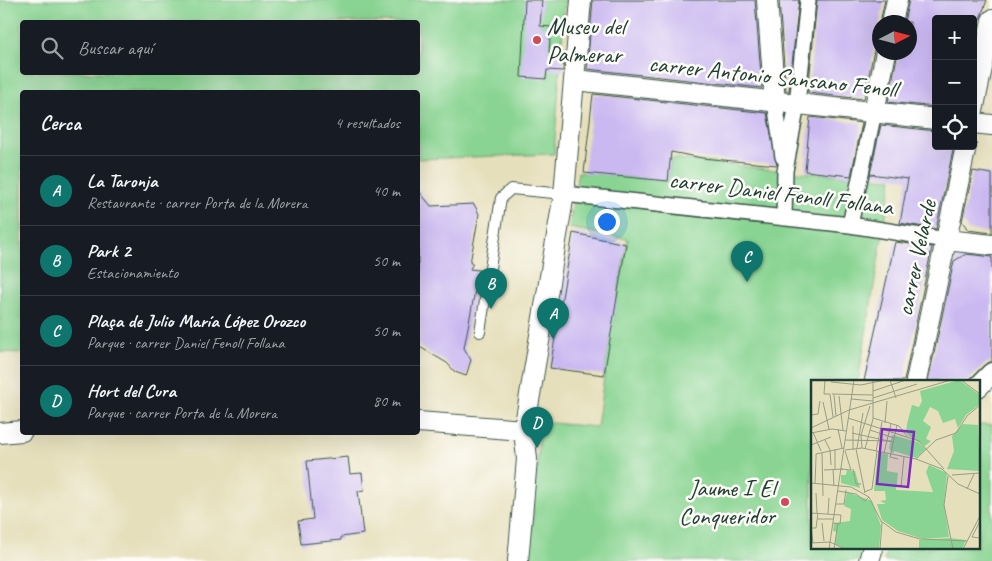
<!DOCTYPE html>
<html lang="es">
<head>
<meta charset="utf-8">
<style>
  :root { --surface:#171b24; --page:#20242c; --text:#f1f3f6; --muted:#9ea1a6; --line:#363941; --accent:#0f766e }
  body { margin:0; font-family:Caveat,sans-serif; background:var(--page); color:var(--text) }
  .controls { position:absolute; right:15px; top:15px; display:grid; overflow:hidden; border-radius:5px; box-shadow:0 5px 20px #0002 }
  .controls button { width:45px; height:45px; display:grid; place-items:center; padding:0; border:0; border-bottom:1px solid var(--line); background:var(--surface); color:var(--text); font:25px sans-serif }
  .compass { position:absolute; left:872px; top:15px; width:45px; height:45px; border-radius:50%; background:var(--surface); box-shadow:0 5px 20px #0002; rotate:84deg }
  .you { position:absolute; left:606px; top:221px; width:18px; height:18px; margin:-12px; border:4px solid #fff; border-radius:50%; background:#1a73e8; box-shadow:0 0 0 8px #1a73e833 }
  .badge { display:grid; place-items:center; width:32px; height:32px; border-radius:50%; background:var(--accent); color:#fff; font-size:16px; font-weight:700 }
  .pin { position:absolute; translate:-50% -41px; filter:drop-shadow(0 1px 2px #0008) }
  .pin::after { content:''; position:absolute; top:26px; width:18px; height:15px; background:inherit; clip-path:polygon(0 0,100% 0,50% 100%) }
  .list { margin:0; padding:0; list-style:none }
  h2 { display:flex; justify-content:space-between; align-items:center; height:65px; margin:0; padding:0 20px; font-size:21px }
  h2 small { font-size:16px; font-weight:400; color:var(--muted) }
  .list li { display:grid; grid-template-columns:32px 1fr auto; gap:15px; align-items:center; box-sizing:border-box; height:70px; padding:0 20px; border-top:1px solid var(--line) }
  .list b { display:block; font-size:19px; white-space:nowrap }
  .list p { margin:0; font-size:16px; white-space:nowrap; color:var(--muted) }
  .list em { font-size:16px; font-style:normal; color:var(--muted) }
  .icon { flex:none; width:28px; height:28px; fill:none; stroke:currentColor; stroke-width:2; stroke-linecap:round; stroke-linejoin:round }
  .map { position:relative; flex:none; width:992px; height:561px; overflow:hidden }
  .search { position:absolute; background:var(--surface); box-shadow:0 5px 20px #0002; left:20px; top:20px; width:400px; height:55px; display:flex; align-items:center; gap:12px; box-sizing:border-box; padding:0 18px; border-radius:5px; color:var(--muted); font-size:19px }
  .panel { position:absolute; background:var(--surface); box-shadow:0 5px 20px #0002; left:20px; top:90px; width:400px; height:345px; border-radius:5px }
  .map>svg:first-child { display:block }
  .green { fill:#89d492; stroke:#548863; fill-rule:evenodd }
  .building { fill:#cab9f1 }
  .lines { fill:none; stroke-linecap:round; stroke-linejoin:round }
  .service-casing { stroke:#3d5548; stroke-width:12 }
  .pedestrian-casing { stroke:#3d5548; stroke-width:18 }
  .minor-casing { stroke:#3d5548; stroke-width:22 }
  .service { stroke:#fff; stroke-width:10 }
  .pedestrian { stroke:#fff; stroke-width:15 }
  .minor { stroke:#fff; stroke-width:20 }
  .poi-dot { fill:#d1495b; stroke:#fdfcf7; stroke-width:2 }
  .labels { text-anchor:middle; stroke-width:5; stroke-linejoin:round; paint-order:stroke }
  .poi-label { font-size:24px; fill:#1f3d34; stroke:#fdfcf7; text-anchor:start }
  .street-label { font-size:24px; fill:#1f3d34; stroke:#fdfcf7 }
  .inset-road { fill:none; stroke:#969e85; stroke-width:1 }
  .view { fill:#7b2cbf; fill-opacity:0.15; stroke:#7b2cbf; stroke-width:2.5 }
  .inset-edge { fill:none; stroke:#1f3d34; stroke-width:2.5 }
</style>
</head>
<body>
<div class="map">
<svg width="992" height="561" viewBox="0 0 992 561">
  <rect width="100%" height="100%" fill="#fdfcf7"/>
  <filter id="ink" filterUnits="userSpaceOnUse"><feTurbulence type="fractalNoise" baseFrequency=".02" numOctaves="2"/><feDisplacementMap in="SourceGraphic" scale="10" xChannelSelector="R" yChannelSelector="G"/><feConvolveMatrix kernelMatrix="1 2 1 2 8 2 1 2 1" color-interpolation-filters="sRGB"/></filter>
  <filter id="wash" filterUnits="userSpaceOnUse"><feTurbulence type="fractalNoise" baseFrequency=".0096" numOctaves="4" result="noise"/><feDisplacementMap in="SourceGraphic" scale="20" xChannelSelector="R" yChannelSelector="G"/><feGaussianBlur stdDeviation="1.12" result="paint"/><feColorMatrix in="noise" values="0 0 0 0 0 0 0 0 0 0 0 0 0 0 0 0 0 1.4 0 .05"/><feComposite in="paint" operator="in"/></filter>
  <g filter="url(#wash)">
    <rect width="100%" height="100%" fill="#e6dfbb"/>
    <path class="green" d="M0 0H565L554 154 418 159V92H22V353L0 352ZM22 22H418V72H22Z
      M671 158 785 171 892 179 858 381H812V547H865L862 561H529L541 422 597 427 610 334 628 239 569 228 578 172 668 181Z
      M978 425H992V561H884L888 547H978Z"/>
    <g id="blocks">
      <path class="building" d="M525 0H542L540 26 551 27 549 52 564 53 563 71 547 70 546 79 521 77Z
        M593 0H755L762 88 587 69Z
        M779 0H799L789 91H786Z
        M817 0H885L880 22V42L874 50 864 99 808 93Z
        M909 0H987L980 19H936V107L888 102 898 52H910V22H904Z
        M593 94 767 113 777 165 702 158 671 152 668 181 584 173Z
        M810 117 862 123 851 176 805 171Z
        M881 125 936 131V146H954L936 229 900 223 908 179 870 174Z
        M973 171 992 174V233L968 230 962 221Z
        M418 190 431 206 474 204 479 214 470 263H473L470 269 479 270 464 348 471 360 466 376 455 372 447 363 418 346Z
        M573 233 626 244 604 375 550 368Z
        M895 242 932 247 904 381H864Z
        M966 254 992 257V361L984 365 968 381H928L954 261Z
        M348 457 350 474 362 473 364 490 358 491 363 534 341 537V540L301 544 298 521 313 519 307 461Z"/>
    </g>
  </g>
  <g filter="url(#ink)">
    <use href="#blocks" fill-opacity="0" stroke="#3d5548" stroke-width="1"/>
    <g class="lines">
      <defs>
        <path id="service" d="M480 332 501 198 511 189 564 194"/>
        <path id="pedestrian" d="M775 102 783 157
          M564 194 850 225 946 240
          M784 218 785 171 797 104 808 0
          M850 225 874 112"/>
        <path id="minor" d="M767 0 775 102
          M892 22 897 0
          M575 80 936 119
          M973 111 992 20
          M874 112 886 52
          M973 123 992 125
          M946 240 992 245
          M916 381 966 146
          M978 387 992 373
          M418 422 524 430
          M0 433 22 431
          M518 561 527 459 524 430 564 194 581 0
          M869 561 873 547"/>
      </defs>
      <use href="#service" class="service-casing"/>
      <use href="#pedestrian" class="pedestrian-casing"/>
      <use href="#minor" class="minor-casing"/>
      <use href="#service" class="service"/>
      <use href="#pedestrian" class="pedestrian"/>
      <use href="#minor" class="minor"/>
    </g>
  </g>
  <g class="poi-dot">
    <circle cx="537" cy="40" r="5"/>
    <circle cx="785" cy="502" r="5"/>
  </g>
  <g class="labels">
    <g class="poi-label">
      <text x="547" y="34">Museu del<tspan x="547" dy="28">Palmerar</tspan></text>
      <text x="775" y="496" text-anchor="end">Jaume I El<tspan x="775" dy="28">Conqueridor</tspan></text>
    </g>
    <g class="street-label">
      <text transform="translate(773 76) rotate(6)" y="8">carrer Antonio Sansano Fenoll</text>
      <text transform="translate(781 193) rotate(7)" y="8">carrer Daniel Fenoll Follana</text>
      <text transform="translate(916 258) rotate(-78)" y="8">carrer Velarde</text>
    </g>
  </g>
  <g transform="translate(811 380)">
    <rect width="169" height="169" fill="#e6dfbb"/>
    <path d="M148 0 169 15V24L155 35 147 48 144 39 132 43 127 31 119 27 112 41 120 47 115 59 120 61 114 66 98 56 95 52 96 44 101 25 108 27 111 21 109 11ZM152 44 167 45 169 91 136 89 143 71 141 56ZM81 55 107 62 115 69 105 78 83 71 82 74 78 68ZM67 72 77 74 76 91 87 93 85 110 122 112 115 92 118 85 136 93 133 125 138 157 112 159 87 151 71 140 66 124H75L69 121 75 120 74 111H63ZM36 90 44 91 49 108 30 103V95H35ZM36 112 61 121 70 146 68 169H35L24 164 26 152 22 151 23 143 39 141 40 129 33 126ZM139 158 155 160 151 169H108V160Z" fill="#89d492"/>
    <path class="inset-road" d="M14 0 13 14H19M79 0 85 18M150 0 169 14M20 2 50 5 74 0M62 11 95 0M19 14 22 37M21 14 62 15M23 15 25 36M28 16 32 50M62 18 106 4M40 19 62 21M12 22 18 49M38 30 140 0M0 35 7 34 9 21M37 38 108 61 133 89M62 38 88 46 96 56M74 43 76 21M86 45 79 77 87 79M0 48 38 30M27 49 31 68M59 50 83 58M2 52 10 71M0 53 21 49 35 51M41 53 82 62M14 60 19 70 20 85M34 60 80 61M0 65 20 57M46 68 52 33M51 68 50 55 59 26M24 69V89M45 69 54 113M54 69 62 39V0M34 70 51 68 105 79 131 89 147 104 169 114M42 70V46M65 71 71 42M11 73 12 116M73 73 80 44M5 78V74L33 68M105 79 125 60 145 53 156 36 169 25M22 89 23 106M30 89 40 90 34 71M42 89 45 104H50M13 90 32 89M141 95 169 93M137 96 133 125 142 169M0 103 40 107 58 117 71 143 69 169M4 104 5 78M90 107 93 77M156 109 163 94M27 111 45 114 54 121 58 117M53 112 61 109 66 71M5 113 6 133M25 124H33L35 110M0 133 30 135 29 144 22 143M17 134 18 118M7 139H23M70 141 85 152 109 159 156 161M169 141 161 157 169 158M11 143 13 161M0 147 2 163M0 148H5L7 133M0 163 19 162 34 169M18 169 43 0M23 169 27 143M152 169 169 136"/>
    <path class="view" d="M71 49 103 52 97 107 66 104Z"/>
    <rect width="169" height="169" class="inset-edge"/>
  </g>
</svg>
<div class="controls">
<button>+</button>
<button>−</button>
<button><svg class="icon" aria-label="locate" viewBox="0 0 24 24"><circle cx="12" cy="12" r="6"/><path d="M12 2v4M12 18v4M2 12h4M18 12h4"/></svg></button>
</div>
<svg class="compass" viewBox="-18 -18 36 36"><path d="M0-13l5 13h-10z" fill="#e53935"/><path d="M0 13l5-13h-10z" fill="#9ea1a6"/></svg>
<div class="you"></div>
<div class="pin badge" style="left:553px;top:339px">A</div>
<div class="pin badge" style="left:491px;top:309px">B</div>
<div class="pin badge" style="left:747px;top:282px">C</div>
<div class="pin badge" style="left:537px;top:448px">D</div>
<div class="search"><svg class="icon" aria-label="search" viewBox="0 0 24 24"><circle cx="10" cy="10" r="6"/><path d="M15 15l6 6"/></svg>Buscar aquí</div>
<section class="panel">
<h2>Cerca<small>4 resultados</small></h2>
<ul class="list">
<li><span class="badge">A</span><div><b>La Taronja</b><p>Restaurante · carrer Porta de la Morera</p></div><em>40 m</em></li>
<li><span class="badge">B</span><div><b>Park 2</b><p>Estacionamiento</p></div><em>50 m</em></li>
<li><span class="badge">C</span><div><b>Plaça de Julio María López Orozco</b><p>Parque · carrer Daniel Fenoll Follana</p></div><em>50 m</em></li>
<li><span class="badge">D</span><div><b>Hort del Cura</b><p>Parque · carrer Porta de la Morera</p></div><em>80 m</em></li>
</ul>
</section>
</div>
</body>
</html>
